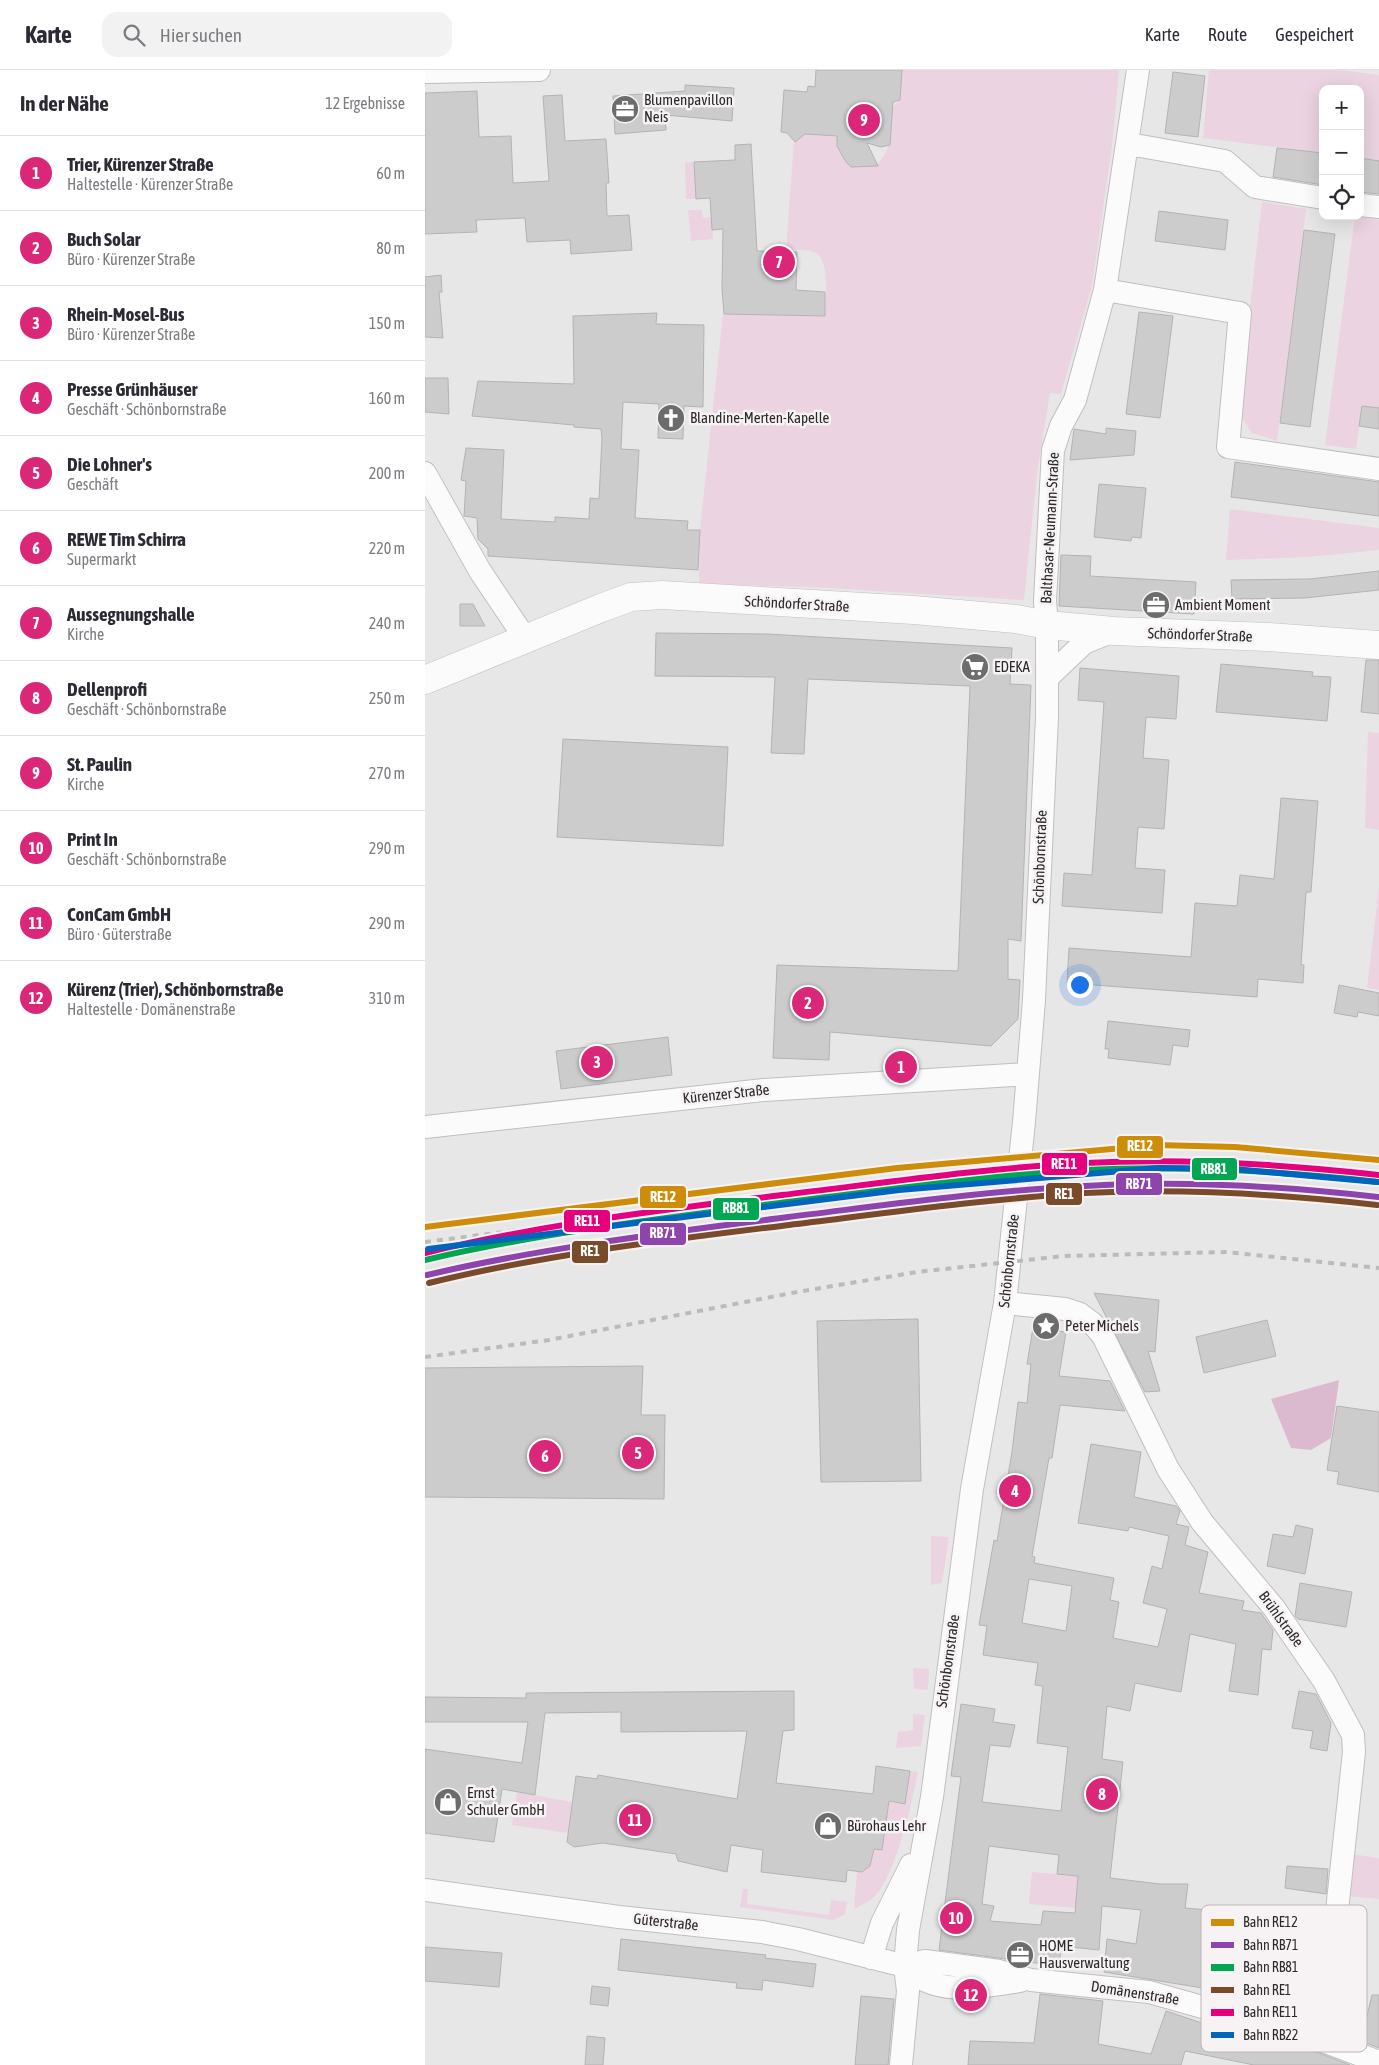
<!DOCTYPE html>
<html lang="de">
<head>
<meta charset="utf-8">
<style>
  :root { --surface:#fff; --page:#f2f2f3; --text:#2b2b33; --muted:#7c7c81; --line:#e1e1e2; --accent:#db2777 }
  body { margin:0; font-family:"Asap Condensed",sans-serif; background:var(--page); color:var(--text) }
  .controls { position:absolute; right:15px; top:15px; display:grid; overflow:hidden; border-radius:10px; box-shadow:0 5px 20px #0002 }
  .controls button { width:45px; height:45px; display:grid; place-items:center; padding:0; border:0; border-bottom:1px solid var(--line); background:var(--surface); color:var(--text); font:25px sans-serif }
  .you { position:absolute; left:654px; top:914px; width:18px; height:18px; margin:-12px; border:4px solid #fff; border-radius:50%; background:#1a73e8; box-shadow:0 0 0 8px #1a73e833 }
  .badge { display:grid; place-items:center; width:32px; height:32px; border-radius:50%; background:var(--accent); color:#fff; font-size:16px; font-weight:700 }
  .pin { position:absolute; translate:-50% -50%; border:2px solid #fff; box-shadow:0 1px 5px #0006 }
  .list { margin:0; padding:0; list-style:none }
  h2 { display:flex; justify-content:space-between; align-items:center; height:65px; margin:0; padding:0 20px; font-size:21px }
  h2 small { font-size:16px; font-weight:400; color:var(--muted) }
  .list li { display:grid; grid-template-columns:32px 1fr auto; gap:15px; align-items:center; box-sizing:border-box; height:75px; padding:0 20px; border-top:1px solid var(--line) }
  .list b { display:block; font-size:19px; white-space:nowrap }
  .list p { margin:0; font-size:16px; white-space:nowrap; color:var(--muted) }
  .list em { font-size:16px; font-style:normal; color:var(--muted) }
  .icon { flex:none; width:28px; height:28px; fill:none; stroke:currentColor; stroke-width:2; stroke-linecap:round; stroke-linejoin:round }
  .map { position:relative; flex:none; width:954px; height:1995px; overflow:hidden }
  header { display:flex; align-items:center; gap:30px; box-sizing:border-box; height:70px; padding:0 25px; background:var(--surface); border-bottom:1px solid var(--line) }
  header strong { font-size:24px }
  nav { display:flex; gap:28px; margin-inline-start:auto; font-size:18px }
  .search { width:350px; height:45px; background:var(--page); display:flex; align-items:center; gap:12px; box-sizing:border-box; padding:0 18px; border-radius:15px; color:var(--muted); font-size:19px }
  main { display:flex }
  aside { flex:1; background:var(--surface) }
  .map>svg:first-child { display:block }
  .green { fill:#ebd3e1 }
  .forest { fill:#dbbacf }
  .building { fill:#cdcccc; stroke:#b4b3b4; fill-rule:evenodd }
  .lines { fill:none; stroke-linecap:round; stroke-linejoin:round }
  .minor-casing { stroke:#c0bfc0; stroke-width:24 }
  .major-casing { stroke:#c0bfc0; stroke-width:29 }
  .minor { stroke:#fcfbfc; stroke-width:22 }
  .major { stroke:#fcfbfc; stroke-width:28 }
  .rail { stroke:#bcbbbc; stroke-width:4; stroke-dasharray:6 6; stroke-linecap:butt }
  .rail-1-casing { stroke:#f7f3f5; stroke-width:10 }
  .rail-2-casing { stroke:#f7f3f5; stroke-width:10 }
  .rail-3-casing { stroke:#f7f3f5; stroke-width:10 }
  .rail-4-casing { stroke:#f7f3f5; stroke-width:10 }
  .rail-5-casing { stroke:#f7f3f5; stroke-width:10 }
  .rail-6-casing { stroke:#f7f3f5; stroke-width:10 }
  .rail-1 { stroke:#ce8d08; stroke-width:6 }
  .rail-2 { stroke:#8e44ad; stroke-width:6 }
  .rail-3 { stroke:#00a651; stroke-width:6 }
  .rail-4 { stroke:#7a4b2a; stroke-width:6 }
  .rail-5 { stroke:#e5007d; stroke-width:6 }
  .rail-6 { stroke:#0065bd; stroke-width:6 }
  .labels { text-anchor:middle; stroke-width:5; stroke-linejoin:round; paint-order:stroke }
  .poi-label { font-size:15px; fill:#2b292a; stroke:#f7f3f5; text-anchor:start }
  .street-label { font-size:15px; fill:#2b292a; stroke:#f7f3f5 }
  .key { fill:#f7f3f5; stroke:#bab6b8; stroke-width:1 }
  .key-label { font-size:14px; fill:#2b292a }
  .line-badge { stroke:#f7f3f5; stroke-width:2 }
  .badge-label { font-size:14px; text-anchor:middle; font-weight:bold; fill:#fff }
</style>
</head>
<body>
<header>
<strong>Karte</strong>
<div class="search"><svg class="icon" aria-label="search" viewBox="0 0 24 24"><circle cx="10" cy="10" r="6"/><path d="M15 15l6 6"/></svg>Hier suchen</div>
<nav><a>Karte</a><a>Route</a><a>Gespeichert</a></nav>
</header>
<main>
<aside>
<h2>In der Nähe<small>12 Ergebnisse</small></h2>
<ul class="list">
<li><span class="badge">1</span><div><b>Trier, Kürenzer Straße</b><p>Haltestelle · Kürenzer Straße</p></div><em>60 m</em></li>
<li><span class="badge">2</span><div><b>Buch Solar</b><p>Büro · Kürenzer Straße</p></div><em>80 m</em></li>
<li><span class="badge">3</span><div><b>Rhein-Mosel-Bus</b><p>Büro · Kürenzer Straße</p></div><em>150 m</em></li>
<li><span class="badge">4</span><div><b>Presse Grünhäuser</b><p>Geschäft · Schönbornstraße</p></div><em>160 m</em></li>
<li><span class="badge">5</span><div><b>Die Lohner's</b><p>Geschäft</p></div><em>200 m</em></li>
<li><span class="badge">6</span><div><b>REWE Tim Schirra</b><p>Supermarkt</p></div><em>220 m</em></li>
<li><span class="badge">7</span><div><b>Aussegnungshalle</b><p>Kirche</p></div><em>240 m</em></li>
<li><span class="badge">8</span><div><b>Dellenprofi</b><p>Geschäft · Schönbornstraße</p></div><em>250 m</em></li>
<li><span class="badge">9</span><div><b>St. Paulin</b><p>Kirche</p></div><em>270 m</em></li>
<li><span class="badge">10</span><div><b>Print In</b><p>Geschäft · Schönbornstraße</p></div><em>290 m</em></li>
<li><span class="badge">11</span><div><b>ConCam GmbH</b><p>Büro · Güterstraße</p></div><em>290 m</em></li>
<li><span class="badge">12</span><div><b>Kürenz (Trier), Schönbornstraße</b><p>Haltestelle · Domänenstraße</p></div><em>310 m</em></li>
</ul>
</aside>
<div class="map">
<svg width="954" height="1995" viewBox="0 0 954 1995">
  <rect width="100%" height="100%" fill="#e8e7e8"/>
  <path class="green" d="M477 0H694L687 76 667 216 636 324 625 323 612 403 599 530 387 517 274 514 275 460 298 244 400 245C400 231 406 188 389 182 382 179 369 180 361 180L369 71 375 68 377 64 412 67 415 82 425 97H449C469 80 465 62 466 38L473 32Z
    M784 0H917L954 5V91L935 88V19H898V83L778 68Z
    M269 92 271 129H261L260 93Z
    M837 132 881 139 852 371 827 363 813 342Z
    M263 140H277L278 148 286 147 288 169 266 171Z
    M930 146 954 150V338L937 336 931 379 900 375Z
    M805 439 954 458V480L883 487 801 490Z
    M943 662 954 663V760L940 758Z
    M954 817V920L942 918Z
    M506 1466 524 1467 517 1513 506 1515Z
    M488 1598 504 1599 503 1620 489 1619Z
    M488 1644 500 1645 496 1676 471 1678 473 1662 488 1660Z
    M485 1701 493 1702C487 1732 470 1811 446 1830 441 1833 434 1836 429 1839L432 1801 437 1802 445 1796 449 1779 457 1780 464 1732 480 1734Z
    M92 1722 147 1732 143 1763 87 1755Z
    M926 1784 954 1788V1829L922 1826Z
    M607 1802 654 1806 651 1838 604 1834Z
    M318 1819H323L322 1834 404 1845 406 1830 422 1832 420 1844 409 1850 315 1837Z"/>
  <path class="forest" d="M914 1310 906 1368 886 1380 866 1378 846 1329Z"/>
  <path class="building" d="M391 0H477L475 30 468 32 465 75 456 77 442 73 453 96 426 97 421 92 412 76V66L380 64 370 72 362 63 356 62 359 20 382 22 383 16 390 17Z
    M748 2 780 6 773 67 740 63Z
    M260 15 309 18 307 51 240 45 241 60 190 64 188 26 260 21Z
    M52 21 54 67 86 66 88 113 124 111 118 26 137 25 140 71 181 69 184 113H181L182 146 204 145 207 180 146 184 145 170 102 172 100 148 51 150 52 162 0 164V23Z
    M326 74 332 181 372 182 371 220 400 222V246L299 244 297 219 298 159 287 160 285 128 271 129 269 92 310 90V75Z
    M852 78 898 83V115L848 107Z
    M935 88 954 91V124L935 122Z
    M734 141 803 150 800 180 730 171Z
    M879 160 910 164 885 357 855 353Z
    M16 205 17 222H14L18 268 0 267V207Z
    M714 242 748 246 735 348 701 344Z
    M232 243 231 254 279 255 278 337 259 336 258 369 233 368 234 334 198 332 196 379 214 380 210 448 263 451 262 460H275L273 500 63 486V479L53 469 52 448 39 446 41 411 36 410 41 378 79 380 76 449 130 452V447L164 449 165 428 174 429 177 368 176 359 149 357V355L47 346 53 311 149 314 148 246Z
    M0 308H23L24 344 0 342Z
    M937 336 954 338V359L934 356Z
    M681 358 711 361 709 385 645 390 649 359 681 364Z
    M810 392 954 412V446L806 427Z
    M674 414 721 418 716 468 707 467 706 471 669 467Z
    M636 485 666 486 665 506 771 512 769 544 634 536Z
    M954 501V520L880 528 807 529 806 510 885 509Z
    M35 534H48L60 556H35Z
    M231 563 342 564 587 578 585 614 606 615 596 871 583 869V909L595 910 593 949 566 976 405 962 404 990 348 988 352 895 533 901 545 616 383 609 379 684 346 683 350 607 230 606Z
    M941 590H954V644L936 642Z
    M796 594 888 602 887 606 906 607 902 651 791 642Z
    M655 598 754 606 751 649 721 647 718 688 744 690 739 759 713 757 710 798 740 800 737 843 637 836 639 803 667 805 679 632 653 630Z
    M138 669 303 677 298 776 132 767Z
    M856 728 893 731 886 822H881L876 895H879L878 913 833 909 832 927 642 913 644 878 766 887 770 833 812 836 815 805 849 809Z
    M914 915 954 923V946L933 942 932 947 909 943Z
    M683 951 765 960 763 977 748 975 745 995 683 988 684 979H680Z
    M243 967 247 1005 136 1019 131 981Z
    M669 1223 734 1230 730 1282 723 1281 735 1321 720 1322Z
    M493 1249 496 1411 396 1412 392 1251Z
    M842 1250 851 1286 779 1303 771 1267Z
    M608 1258 641 1262 634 1306 685 1311 700 1341 635 1335 627 1388H624L607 1486 610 1487 609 1493 689 1508 685 1530 694 1532 688 1568 733 1577 742 1539 718 1533 727 1496 737 1499 744 1466 704 1457 703 1461 653 1453 666 1374 716 1382 709 1427 751 1436 755 1441 751 1454 764 1457 760 1475 783 1482 774 1523 819 1531 817 1540 836 1543 848 1560 846 1580 837 1579 833 1625 804 1621 811 1574 765 1564 756 1622 710 1613 705 1641 682 1636 677 1689 698 1692 685 1808 735 1814H763L760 1838 807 1842 809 1846 828 1850 821 1895 869 1909 877 1849 897 1851 887 1954 789 1927 790 1920 679 1902 682 1869 711 1874 716 1840 677 1836 674 1880 636 1876 634 1900 617 1898 618 1894 514 1880 536 1707 526 1706 536 1634 570 1639 568 1652 590 1655 585 1677 565 1675 557 1732 636 1741 643 1677 612 1673 618 1616 610 1615 613 1593 558 1585 562 1556 554 1555 569 1470 572 1471 587 1382 593 1332 602 1333 606 1294H602ZM604 1509 647 1516 641 1561 597 1553ZM564 1776 634 1785 632 1804 653 1806 650 1843 618 1841 616 1855 565 1851 569 1836 557 1834Z
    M218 1296 216 1345H240L239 1429 0 1427V1298Z
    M912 1336 954 1342V1422L912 1414 914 1402 902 1400Z
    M871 1455 888 1459 880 1504 842 1496 848 1464 868 1467Z
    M875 1513 927 1522 921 1557 873 1549 870 1546Z
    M369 1621V1660L358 1661 351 1713 448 1724 451 1696 485 1701 480 1734 464 1731 457 1780 449 1779 445 1796 437 1802 422 1800 421 1812 336 1802 338 1780 306 1775 302 1802 253 1791 251 1784 178 1773 149 1777 142 1772 151 1706 172 1709 173 1705 312 1729 322 1661 196 1662V1642L120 1643 110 1725 77 1719 69 1772 0 1763V1679L97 1693 103 1652H0V1627L101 1628V1623Z
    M874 1621 891 1624 906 1653 902 1681 885 1678 888 1661 867 1658Z
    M862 1796 903 1799 901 1824 860 1818Z
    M196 1869 341 1885 340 1888 391 1894 388 1917 338 1910 337 1920 311 1918 312 1913 193 1900Z
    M0 1877 77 1883 74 1917 0 1911Z
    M167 1916 185 1918 183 1936 165 1934Z
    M615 1924 678 1931 673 1974 726 1984 741 1941 783 1955 784 1953 894 1983 925 1995H829L760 1981 756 1995H543L545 1971 609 1973Z
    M947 1925H954V1978L936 1971Z
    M436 1926 469 1929 463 1995H430Z
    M162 1966 180 1968 178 1995H160Z"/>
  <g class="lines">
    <defs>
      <path id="minor" d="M0 2 114 0
        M704 74 800 91 830 117 898 128
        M935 135 954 137
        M680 220 815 243 803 377 954 399
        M0 403 55 501 100 568
        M622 608 659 573 688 561
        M0 1057 339 1020 603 1004
        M580 1233 640 1239 655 1244 667 1253 678 1266 743 1399 777 1452 849 1538 899 1611 928 1665 929 1682 898 1971
        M0 1820 194 1847 337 1862 373 1869 480 1896
        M446 1888 457 1853 486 1795
        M480 1896 500 1891 574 1901 606 1910 724 1922 898 1971 954 1992
        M480 1896C510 1928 557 1917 595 1911
        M476 1995 483 1921 480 1896 483 1860 507 1727 547 1419 580 1233 599 1052 609 930 622 647V555L620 531 628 380 636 356 650 330 680 220 713 0"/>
      <path id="major" d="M0 610 176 538 206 527 237 525 489 540 591 549 622 555 689 561 843 567 954 575"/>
    </defs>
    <use href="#minor" class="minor-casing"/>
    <use href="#major" class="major-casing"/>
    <use href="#minor" class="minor"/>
    <use href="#major" class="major"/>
    <path class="rail" d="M0 1172 423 1118 657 1093 752 1090 863 1094 954 1104
      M0 1215C114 1188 232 1174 348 1159 452 1145 556 1131 660 1123 758 1116 857 1125 954 1134
      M0 1287 124 1270 372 1222 492 1202 639 1186 801 1182 954 1198"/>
    <defs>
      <path id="rail-1" d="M0 1157 472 1098 732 1075 810 1077 954 1090"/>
      <path id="rail-2" d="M2 1205C121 1177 242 1163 363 1147 462 1135 560 1121 660 1116 758 1110 856 1116 953 1127"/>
      <path id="rail-3" d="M0 1190C119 1162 241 1148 362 1132 461 1120 560 1106 660 1100 758 1095 856 1101 954 1112"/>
      <path id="rail-4" d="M4 1213C122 1184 243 1170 364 1155 462 1143 561 1129 660 1123 758 1118 855 1124 952 1135"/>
      <path id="rail-5" d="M0 1183C118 1154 238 1140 357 1125 458 1113 559 1098 660 1093 758 1088 856 1094 954 1105"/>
      <path id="rail-6" d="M3 1179 474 1120 733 1098 809 1099 952 1112"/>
    </defs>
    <use href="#rail-1" class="rail-1-casing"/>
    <use href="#rail-2" class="rail-2-casing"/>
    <use href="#rail-3" class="rail-3-casing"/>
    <use href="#rail-4" class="rail-4-casing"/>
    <use href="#rail-5" class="rail-5-casing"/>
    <use href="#rail-6" class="rail-6-casing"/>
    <use href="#rail-1" class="rail-1"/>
    <use href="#rail-2" class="rail-2"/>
    <use href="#rail-3" class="rail-3"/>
    <use href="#rail-4" class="rail-4"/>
    <use href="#rail-5" class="rail-5"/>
    <use href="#rail-6" class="rail-6"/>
  </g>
  <defs>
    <symbol id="office-disc" viewBox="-11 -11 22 22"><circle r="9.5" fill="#6d6c6c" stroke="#f7f3f5"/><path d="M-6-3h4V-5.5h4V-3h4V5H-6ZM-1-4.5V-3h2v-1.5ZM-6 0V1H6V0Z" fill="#fff"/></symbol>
    <symbol id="church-disc" viewBox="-11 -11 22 22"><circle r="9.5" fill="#6d6c6c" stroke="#f7f3f5"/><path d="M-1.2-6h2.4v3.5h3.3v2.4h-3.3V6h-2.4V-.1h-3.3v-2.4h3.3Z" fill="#fff"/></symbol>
    <symbol id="supermarket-disc" viewBox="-11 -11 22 22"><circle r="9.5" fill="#6d6c6c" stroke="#f7f3f5"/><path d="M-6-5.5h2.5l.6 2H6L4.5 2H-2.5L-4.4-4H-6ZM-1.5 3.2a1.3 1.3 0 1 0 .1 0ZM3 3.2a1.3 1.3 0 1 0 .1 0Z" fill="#fff"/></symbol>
    <symbol id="sight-disc" viewBox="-11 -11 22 22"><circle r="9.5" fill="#6d6c6c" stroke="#f7f3f5"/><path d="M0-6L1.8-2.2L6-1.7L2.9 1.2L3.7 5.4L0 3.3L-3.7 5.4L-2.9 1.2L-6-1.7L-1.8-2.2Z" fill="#fff"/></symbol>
    <symbol id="shop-disc" viewBox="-11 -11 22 22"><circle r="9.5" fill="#6d6c6c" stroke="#f7f3f5"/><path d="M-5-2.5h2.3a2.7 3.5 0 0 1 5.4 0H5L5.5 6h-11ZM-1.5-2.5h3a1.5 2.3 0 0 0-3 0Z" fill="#fff"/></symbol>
  </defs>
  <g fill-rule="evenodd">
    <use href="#office-disc" x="184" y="23" width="32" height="32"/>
    <use href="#church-disc" x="230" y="332" width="32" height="32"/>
    <use href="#office-disc" x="715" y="519" width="32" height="32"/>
    <use href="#supermarket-disc" x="534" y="581" width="32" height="32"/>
    <use href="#sight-disc" x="605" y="1240" width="32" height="32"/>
    <use href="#shop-disc" x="7" y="1716" width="32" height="32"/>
    <use href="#shop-disc" x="387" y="1740" width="32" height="32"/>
    <use href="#office-disc" x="579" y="1869" width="32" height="32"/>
  </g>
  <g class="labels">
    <g class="poi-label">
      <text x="219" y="35">Blumenpavillon<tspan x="219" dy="17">Neis</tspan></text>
      <text x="265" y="353">Blandine-Merten-Kapelle</text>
      <text x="750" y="540">Ambient Moment</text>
      <text x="569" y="602">EDEKA</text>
      <text x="640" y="1261">Peter Michels</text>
      <text x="42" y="1728">Ernst<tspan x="42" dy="17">Schuler GmbH</tspan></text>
      <text x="422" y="1761">Bürohaus Lehr</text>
      <text x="614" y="1881">HOME<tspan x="614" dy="17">Hausverwaltung</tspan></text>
    </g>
    <g class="street-label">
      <text transform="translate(625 458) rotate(-87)" y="5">Balthasar-Neumann-Straße</text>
      <text transform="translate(372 534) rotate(3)" y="5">Schöndorfer Straße</text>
      <text transform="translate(775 565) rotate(2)" y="5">Schöndorfer Straße</text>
      <text transform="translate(615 787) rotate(-88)" y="5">Schönbornstraße</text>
      <text transform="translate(301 1024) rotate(-6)" y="5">Kürenzer Straße</text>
      <text transform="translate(584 1191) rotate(-84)" y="5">Schönbornstraße</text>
      <text transform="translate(856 1549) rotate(54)" y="5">Brühlstraße</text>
      <text transform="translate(523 1591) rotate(-82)" y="5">Schönbornstraße</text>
      <text transform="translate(241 1852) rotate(6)" y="5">Güterstraße</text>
      <text transform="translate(710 1923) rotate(9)" y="5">Domänenstraße</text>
    </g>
  </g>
  <rect x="776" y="1835" width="166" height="147" rx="8" class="key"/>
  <rect x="786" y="1849" width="23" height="7" fill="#ce8d08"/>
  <rect x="786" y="1872" width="23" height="6" fill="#8e44ad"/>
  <rect x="786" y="1894" width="23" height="7" fill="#00a651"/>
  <rect x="786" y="1917" width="23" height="6" fill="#7a4b2a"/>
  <rect x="786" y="1939" width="23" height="7" fill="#e5007d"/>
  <rect x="786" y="1962" width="23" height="6" fill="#0065bd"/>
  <g class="key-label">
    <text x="818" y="1857">Bahn RE12</text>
    <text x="818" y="1880">Bahn RB71</text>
    <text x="818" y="1902">Bahn RB81</text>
    <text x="818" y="1925">Bahn RE1</text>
    <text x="818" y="1947">Bahn RE11</text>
    <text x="818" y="1970">Bahn RB22</text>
  </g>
  <g class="line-badge">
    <rect x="691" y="1065" width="48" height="24" rx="5" fill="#ce8d08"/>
    <rect x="616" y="1082" width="47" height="24" rx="5" fill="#e5007d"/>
    <rect x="766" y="1087" width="47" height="24" rx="5" fill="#00a651"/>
    <rect x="690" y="1102" width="48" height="24" rx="5" fill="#8e44ad"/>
    <rect x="620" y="1112" width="38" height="24" rx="5" fill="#7a4b2a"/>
    <rect x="214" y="1115" width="48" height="24" rx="5" fill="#ce8d08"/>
    <rect x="287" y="1127" width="48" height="24" rx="5" fill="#00a651"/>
    <rect x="138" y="1139" width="48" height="24" rx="5" fill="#e5007d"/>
    <rect x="214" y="1152" width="48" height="24" rx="5" fill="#8e44ad"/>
    <rect x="146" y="1170" width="38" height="24" rx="5" fill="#7a4b2a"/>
  </g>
  <g class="badge-label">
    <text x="715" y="1081">RE12</text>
    <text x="639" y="1099">RE11</text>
    <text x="789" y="1104">RB81</text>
    <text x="714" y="1119">RB71</text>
    <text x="639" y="1129">RE1</text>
    <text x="238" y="1132">RE12</text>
    <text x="311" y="1143">RB81</text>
    <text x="162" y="1156">RE11</text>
    <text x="238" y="1168">RB71</text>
    <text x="165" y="1186">RE1</text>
  </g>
</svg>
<div class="controls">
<button>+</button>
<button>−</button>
<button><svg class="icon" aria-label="locate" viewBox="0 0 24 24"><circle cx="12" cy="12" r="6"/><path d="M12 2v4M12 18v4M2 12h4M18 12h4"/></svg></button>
</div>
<div class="you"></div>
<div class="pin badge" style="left:476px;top:997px">1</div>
<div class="pin badge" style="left:383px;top:933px">2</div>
<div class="pin badge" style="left:172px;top:992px">3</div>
<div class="pin badge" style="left:590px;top:1421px">4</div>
<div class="pin badge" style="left:213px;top:1383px">5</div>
<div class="pin badge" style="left:120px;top:1386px">6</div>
<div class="pin badge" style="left:354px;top:192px">7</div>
<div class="pin badge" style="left:677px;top:1724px">8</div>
<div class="pin badge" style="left:439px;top:50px">9</div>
<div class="pin badge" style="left:531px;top:1848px">10</div>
<div class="pin badge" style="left:210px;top:1750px">11</div>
<div class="pin badge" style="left:546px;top:1925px">12</div>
</div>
</main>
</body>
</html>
